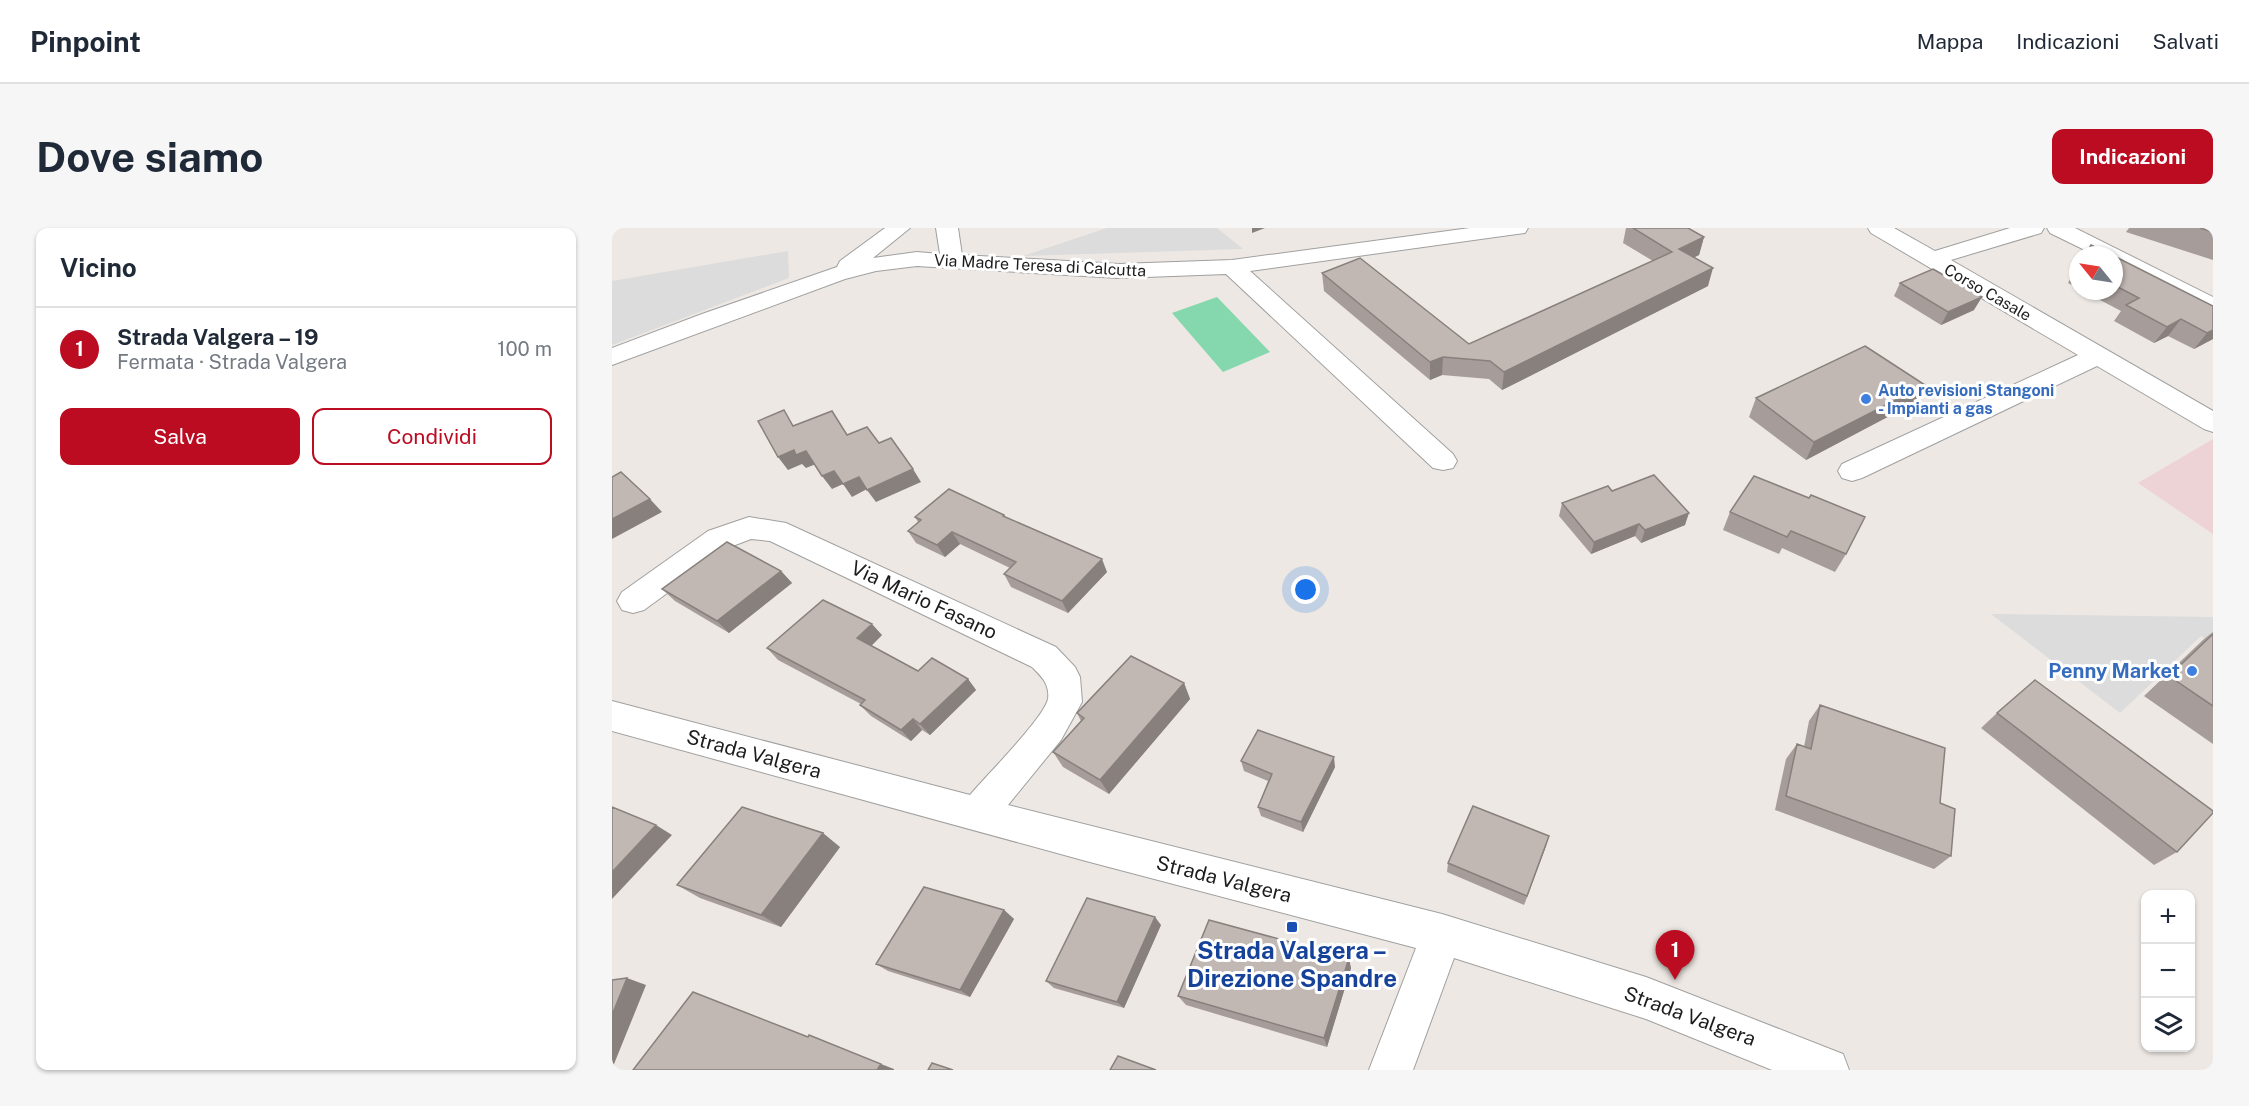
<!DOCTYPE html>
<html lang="it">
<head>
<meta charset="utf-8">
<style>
  :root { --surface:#fff; --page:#f6f6f7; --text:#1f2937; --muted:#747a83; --line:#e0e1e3; --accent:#bc0c22 }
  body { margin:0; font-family:"Public Sans",sans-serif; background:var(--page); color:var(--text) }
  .controls { position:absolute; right:18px; bottom:18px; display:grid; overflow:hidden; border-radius:12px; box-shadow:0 2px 4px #0004 }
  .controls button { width:54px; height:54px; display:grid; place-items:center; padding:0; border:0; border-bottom:2px solid var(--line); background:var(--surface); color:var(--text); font:30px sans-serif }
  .compass { position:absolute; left:1457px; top:18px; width:54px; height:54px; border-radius:50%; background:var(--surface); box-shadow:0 2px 4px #0004; rotate:300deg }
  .you { position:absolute; left:694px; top:362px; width:21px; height:21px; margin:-15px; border:4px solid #fff; border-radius:50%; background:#1a73e8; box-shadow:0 0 0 9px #1a73e833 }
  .badge { display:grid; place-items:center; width:39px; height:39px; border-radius:50%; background:var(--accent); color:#fff; font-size:20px; font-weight:700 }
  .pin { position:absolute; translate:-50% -50px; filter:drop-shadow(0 2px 3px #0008) }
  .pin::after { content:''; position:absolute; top:32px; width:21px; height:18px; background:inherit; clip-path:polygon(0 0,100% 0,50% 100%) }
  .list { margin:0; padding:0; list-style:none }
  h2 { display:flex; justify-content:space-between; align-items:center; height:78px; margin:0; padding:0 24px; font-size:26px }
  h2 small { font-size:20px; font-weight:400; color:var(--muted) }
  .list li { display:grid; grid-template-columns:39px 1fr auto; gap:18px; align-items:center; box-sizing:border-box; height:84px; padding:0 24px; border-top:2px solid var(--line) }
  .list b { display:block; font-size:22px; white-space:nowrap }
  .list p { margin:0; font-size:20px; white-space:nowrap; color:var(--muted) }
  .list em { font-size:20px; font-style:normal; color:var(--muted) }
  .actions { display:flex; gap:12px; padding:18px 24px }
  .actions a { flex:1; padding:14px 0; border:2px solid var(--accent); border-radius:12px; text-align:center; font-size:21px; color:var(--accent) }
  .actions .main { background:var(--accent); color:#fff }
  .icon { flex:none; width:33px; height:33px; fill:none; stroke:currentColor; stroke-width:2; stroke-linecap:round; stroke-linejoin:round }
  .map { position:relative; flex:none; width:1601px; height:842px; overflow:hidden; border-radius:12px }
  header { display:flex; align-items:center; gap:36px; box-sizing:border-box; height:84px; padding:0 30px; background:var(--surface); border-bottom:2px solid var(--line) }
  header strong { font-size:28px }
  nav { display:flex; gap:33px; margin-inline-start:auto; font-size:21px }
  .intro { display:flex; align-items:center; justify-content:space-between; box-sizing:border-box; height:144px; padding:0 36px }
  h1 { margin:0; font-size:42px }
  .button { padding:15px 27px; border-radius:12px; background:var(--accent); color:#fff; font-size:21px; font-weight:700 }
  main { display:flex; gap:36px; padding:0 36px }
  aside { flex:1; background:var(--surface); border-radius:12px; box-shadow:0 2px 4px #0004 }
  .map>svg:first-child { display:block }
  .commercial { fill:#edd3d5 }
  .pitch { fill:#85d8ad }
  .parking { fill:#dcdcdc }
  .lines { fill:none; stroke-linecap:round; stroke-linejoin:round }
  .minor-casing { stroke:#a0a0a0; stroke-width:2 }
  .minor { fill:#fff; fill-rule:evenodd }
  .wall { fill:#a69d9a }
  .shaded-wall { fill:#87807d }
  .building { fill:#c1b7b3; stroke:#87807d; stroke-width:1.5 }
  .shop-dot { fill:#3f7fe0; stroke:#fff; stroke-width:2 }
  .transit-dot { fill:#1a4fb4; stroke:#fff; stroke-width:2 }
  .labels { text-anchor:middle; stroke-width:6; stroke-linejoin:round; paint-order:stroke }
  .far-street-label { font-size:16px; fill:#1c1c1c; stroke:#fff }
  .far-shop-label { font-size:16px; font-weight:bold; fill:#366cbe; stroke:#fff; text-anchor:start }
  .street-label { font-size:20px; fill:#1c1c1c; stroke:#fff }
  .shop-label { font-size:20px; font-weight:bold; fill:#366cbe; stroke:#fff; text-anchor:end }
  .near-transit-label { font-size:24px; font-weight:bold; fill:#164399; stroke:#fff }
</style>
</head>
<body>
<header>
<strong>Pinpoint</strong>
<nav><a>Mappa</a><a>Indicazioni</a><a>Salvati</a></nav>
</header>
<div class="intro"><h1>Dove siamo</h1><a class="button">Indicazioni</a></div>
<main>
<aside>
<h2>Vicino<small></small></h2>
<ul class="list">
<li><span class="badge">1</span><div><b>Strada Valgera – 19</b><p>Fermata · Strada Valgera</p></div><em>100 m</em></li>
</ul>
<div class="actions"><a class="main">Salva</a><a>Condividi</a></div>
</aside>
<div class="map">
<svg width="1601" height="842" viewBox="0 0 1601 842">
  <rect width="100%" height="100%" fill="#ede8e3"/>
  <path class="commercial" d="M1601 211V306L1526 255Z"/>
  <path class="pitch" d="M605 69 658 124 611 144 560 85Z"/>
  <path class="parking" d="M495 0H605L631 21 411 28Z
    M176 23 177 50 0 117V53Z
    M1379 386 1601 389V416L1589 408 1508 485Z"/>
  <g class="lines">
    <defs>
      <path id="minor" d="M273 0H298L261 30 305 24 328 26 324 0H346L350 27 507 36 620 32 858 0H916L913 5 905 6 638 43 841 226 845 233 841 240 831 242 821 240 614 46 507 50 305 38 264 43 233 51 0 137V120L90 86 225 39 228 33Z
        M1256 0H1282L1323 23 1398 0H1432L1429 5 1339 32 1601 183V204L1592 201 1485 138 1250 250 1240 253 1230 250 1226 243 1230 236 1466 127 1259 5Z
        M1435 0H1463L1601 69V85L1502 37V27H1483L1438 5Z
        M137 289 174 295 444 419 463 439 468 449 470 474 449 512 396 577 830 686 1034 749 1231 826 1237 842H1160L1034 791 842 730 801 842H757L804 720 474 633 0 503V473L358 567C373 549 432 490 436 471 438 456 429 448 420 439L158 313 139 311 118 319 32 382 21 385 10 382 5 373 10 364 96 303Z"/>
    </defs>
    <use href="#minor" class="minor-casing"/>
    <use href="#minor" class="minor"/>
  </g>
  <path class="wall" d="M1014 0H1076L1092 9 1087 27 1082 29 1096 58 890 162 877 151 830 147 818 152 712 63 710 45 857 116 1041 33 1011 15Z
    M1517 0H1601V32L1514 4Z
    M1502 28 1601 78V111L1582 121 1556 108 1542 115 1502 93 1509 83 1471 63H1502Z
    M1466 37V60L1456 55Z
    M1288 55 1362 82 1329 97 1282 68Z
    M1144 170 1302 175 1194 232 1137 189Z
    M1000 263 1073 297 1029 315 1023 308 979 326 947 288 950 275Z
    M1197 270 1234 326 1223 344 1170 320 1167 326 1111 302 1118 284Z
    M392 287 394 290 495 344 456 385 399 359 392 346 398 340 348 316 333 329 304 315 296 303 306 294 303 289Z
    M169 343 180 355 117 405 63 373 50 361Z
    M1601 404V516L1532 468 1592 411Z
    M270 407 259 418 306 443 356 451 364 462 318 507 310 502 299 513 259 488 248 477 249 476 166 432 155 420Z
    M572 455 578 471 497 566 451 539 441 524 469 493 465 485Z
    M1208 477 1328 575 1339 628 1322 641 1163 582 1174 531 1185 516 1192 519 1197 493Z
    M1385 485 1565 624 1542 637 1369 500Z
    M629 533 723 539 691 604 649 588 646 579 656 553 632 543Z
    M934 618 912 677 835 644 836 635Z
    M228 619 169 699 88 670 65 657Z
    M392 682 402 691 358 769 276 743 264 736Z
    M549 697 512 780 442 760 434 753Z
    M739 740 715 819 574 777 566 768Z"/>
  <path class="shaded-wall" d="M640 0H653L640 5Z
    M1092 9 1087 27 1063 39 1067 21Z
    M1101 40 1096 58 890 162 892 144Z
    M1370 69 1362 82 1329 97 1336 84Z
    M1569 91 1556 108 1542 115 1555 99Z
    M1601 102V111L1582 121 1595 105Z
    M831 129 830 147 818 152V134Z
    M1313 157 1302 175 1194 232 1202 214Z
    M182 222 194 223 204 236 194 240 190 236 176 242 166 229Z
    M301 241 309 254 264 274 255 262Z
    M222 243 231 256 220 261 210 248Z
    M247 249 255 261 240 269 231 256Z
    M38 271 50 284 0 311V291Z
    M1077 285 1073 297 1029 315 1033 302Z
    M1027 296 1023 308 979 326 982 314Z
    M340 304 348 316 333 329 325 317Z
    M490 331 495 344 456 385 450 373Z
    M169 343 180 355 117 405 105 393Z
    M260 396 270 407 255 422 245 410Z
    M356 451 364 462 318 507 308 496Z
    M572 455 578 471 497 566 488 552Z
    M301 491 310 502 299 513 289 502Z
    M722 529 723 539 691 604 689 594Z
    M44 597 60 607 0 671V644Z
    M211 605 228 619 169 699 149 687Z
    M937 608 934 618 912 677 915 668Z
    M392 682 402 691 358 769 348 762Z
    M543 689 549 697 512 780 505 774Z
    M737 730 739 740 715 819 712 810Z
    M15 750 34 757 0 841V787Z
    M269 836 282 841V842H265Z"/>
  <path class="building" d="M1021 0H1076L1092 9 1067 21 1101 40 892 144 878 133 831 129 818 134 710 45 748 30 857 116 1060 24Z
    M1588 0H1601V4Z
    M1479 17 1499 27H1473Z
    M1502 28 1601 78V102L1595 105 1569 91 1555 99 1514 77 1527 70 1502 57Z
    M1321 41 1370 69 1336 84 1288 55Z
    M1253 118 1313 157 1202 214 1144 170Z
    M172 182 181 198 220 183 235 207 255 199 267 215 279 210 301 241 255 262 247 249 231 256 222 243 210 248 194 223 184 227 182 222 166 229 146 193Z
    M9 244 38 271 0 291V249Z
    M1042 247 1077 285 1033 302 1027 296 982 314 950 275 996 258 1000 263Z
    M1142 248 1197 270 1199 267 1253 289 1234 326 1179 303 1175 309 1118 284Z
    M337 261 392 287 391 288 490 331 450 373 392 346 404 334 340 304 325 317 296 303 309 292 303 289Z
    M115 314 169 343 105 393 50 361Z
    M211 372 260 396 245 410 306 443 320 430 356 451 308 496 301 491 289 502 248 477 253 472 155 420Z
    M1601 406V478L1557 448Z
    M519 428 572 455 488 552 441 524 472 490 465 485Z
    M1423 452 1601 583V585L1565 624 1385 485Z
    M1208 477 1333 520 1328 575 1343 581 1339 628 1174 568 1185 516 1199 521Z
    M646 502 722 529 689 594 646 579 660 546 629 533Z
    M861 578 937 608 915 668 836 635Z
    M0 579 44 597 0 644Z
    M130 579 211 605 149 687 65 657Z
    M312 659 392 682 348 762 264 736Z
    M475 670 543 689 505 774 434 753Z
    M597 692 737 730 712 810 566 768Z
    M15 750 0 787V752Z
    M81 764 196 809 197 807 269 836 265 842H21Z
    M506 828 544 842H498Z
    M320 835 341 842H316Z"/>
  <g class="shop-dot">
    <circle cx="1254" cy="171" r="6"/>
    <circle cx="1580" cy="443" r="6"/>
  </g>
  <rect class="transit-dot" x="674" y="693" width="12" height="12" rx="3"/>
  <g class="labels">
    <g class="far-street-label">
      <text transform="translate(428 37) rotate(3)" y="6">Via Madre Teresa di Calcutta</text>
      <text transform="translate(1376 64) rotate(30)" y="6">Corso Casale</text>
    </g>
    <g class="far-shop-label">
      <text x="1266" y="168">Auto revisioni Stangoni<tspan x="1266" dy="18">- Impianti a gas</tspan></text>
    </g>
    <g class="street-label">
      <text transform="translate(312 372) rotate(25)" y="7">Via Mario Fasano</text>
      <text transform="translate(142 526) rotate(15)" y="7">Strada Valgera</text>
      <text transform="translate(612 651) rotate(14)" y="7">Strada Valgera</text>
      <text transform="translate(1078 788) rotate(20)" y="7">Strada Valgera</text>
    </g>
    <g class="shop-label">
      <text x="1568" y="450">Penny Market</text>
    </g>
    <g class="near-transit-label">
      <text x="680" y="731">Strada Valgera –<tspan x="680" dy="28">Direzione Spandre</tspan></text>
    </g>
  </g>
</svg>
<div class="controls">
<button>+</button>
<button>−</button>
<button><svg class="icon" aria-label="layers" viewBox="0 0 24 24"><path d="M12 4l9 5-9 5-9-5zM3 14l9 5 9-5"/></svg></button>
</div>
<svg class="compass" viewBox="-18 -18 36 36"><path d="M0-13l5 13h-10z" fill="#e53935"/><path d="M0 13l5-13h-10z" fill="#747a83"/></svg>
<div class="you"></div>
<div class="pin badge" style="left:1063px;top:752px">1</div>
</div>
</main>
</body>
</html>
